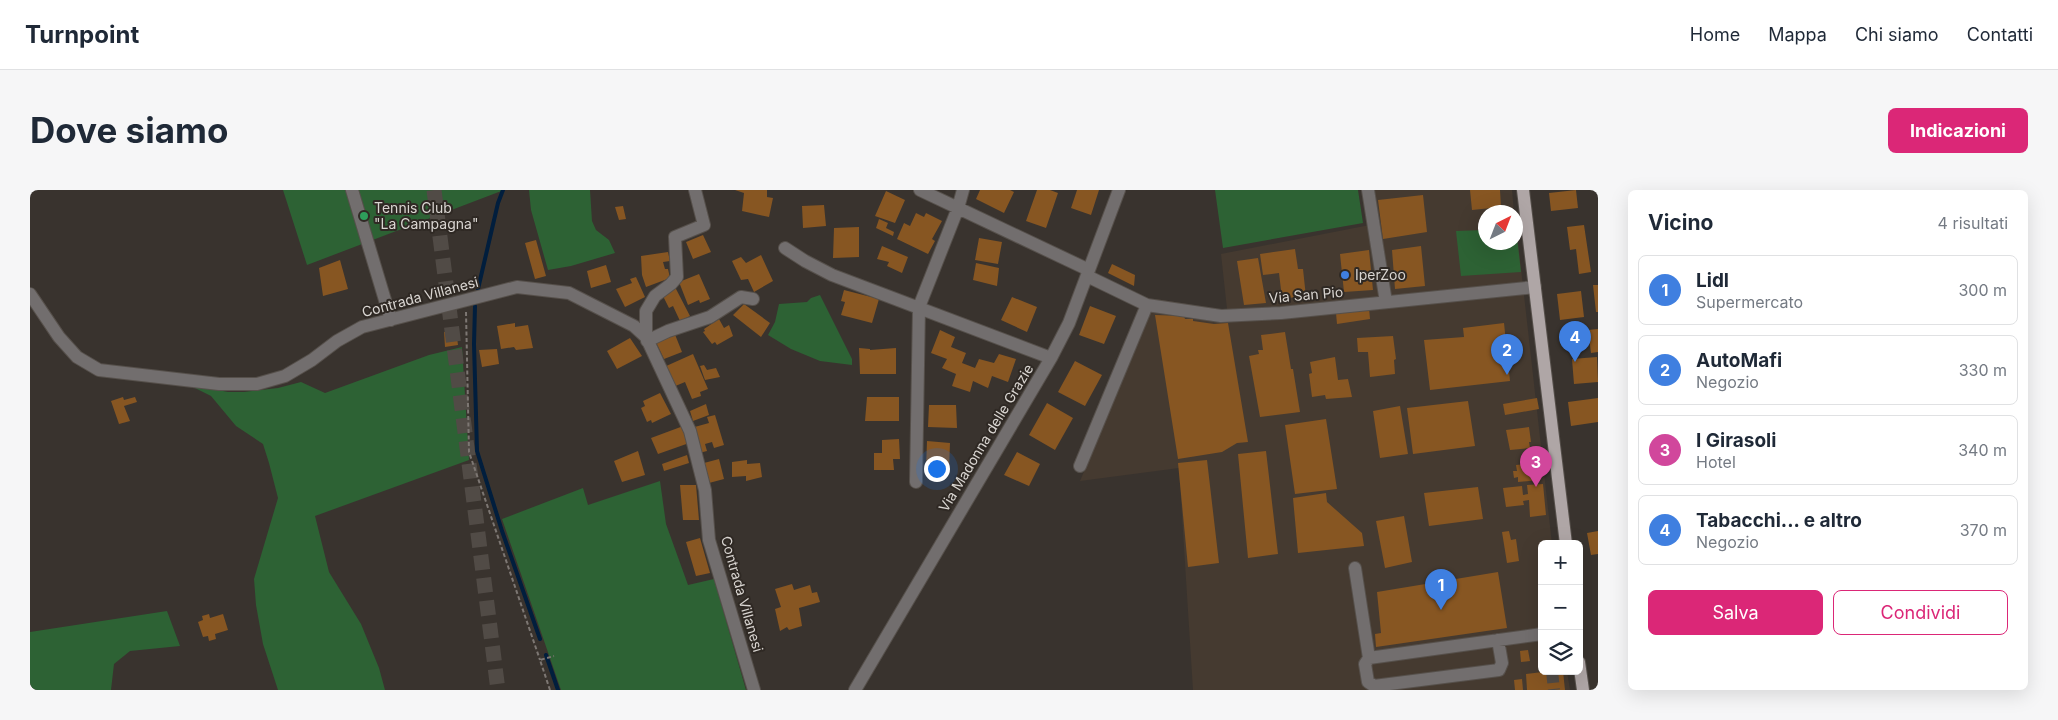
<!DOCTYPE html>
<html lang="it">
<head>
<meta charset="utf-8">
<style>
  :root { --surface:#fff; --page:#f6f6f7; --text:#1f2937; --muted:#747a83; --line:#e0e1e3; --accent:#db2777 }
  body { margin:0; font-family:Inter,sans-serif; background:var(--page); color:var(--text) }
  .controls { position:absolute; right:15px; bottom:15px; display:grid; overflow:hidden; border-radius:8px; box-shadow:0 5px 20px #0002 }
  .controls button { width:45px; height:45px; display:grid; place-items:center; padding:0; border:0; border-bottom:1px solid var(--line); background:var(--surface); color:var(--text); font:25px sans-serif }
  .compass { position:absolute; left:1448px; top:15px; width:45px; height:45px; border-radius:50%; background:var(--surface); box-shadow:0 5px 20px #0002; rotate:42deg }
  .you { position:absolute; left:906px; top:278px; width:18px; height:18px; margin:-12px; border:4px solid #fff; border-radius:50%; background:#1a73e8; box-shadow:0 0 0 8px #1a73e833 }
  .badge { display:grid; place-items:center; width:32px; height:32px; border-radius:50%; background:var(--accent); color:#fff; font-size:16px; font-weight:700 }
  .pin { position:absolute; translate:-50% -41px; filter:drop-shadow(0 1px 2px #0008) }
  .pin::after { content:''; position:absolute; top:26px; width:18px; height:15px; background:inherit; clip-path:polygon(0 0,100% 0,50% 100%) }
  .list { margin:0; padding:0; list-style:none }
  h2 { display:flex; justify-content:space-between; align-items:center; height:65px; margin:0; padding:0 20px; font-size:21px }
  h2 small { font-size:16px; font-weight:400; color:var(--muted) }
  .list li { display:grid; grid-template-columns:32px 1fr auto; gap:15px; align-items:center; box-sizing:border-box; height:70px; margin:0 10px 10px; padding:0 10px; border:1px solid var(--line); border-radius:8px }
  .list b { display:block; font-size:19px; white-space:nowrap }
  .list p { margin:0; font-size:16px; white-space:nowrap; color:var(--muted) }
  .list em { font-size:16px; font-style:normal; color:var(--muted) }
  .actions { display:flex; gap:10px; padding:15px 20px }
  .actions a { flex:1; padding:11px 0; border:1px solid var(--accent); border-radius:8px; text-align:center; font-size:18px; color:var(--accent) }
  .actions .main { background:var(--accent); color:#fff }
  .icon { flex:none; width:28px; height:28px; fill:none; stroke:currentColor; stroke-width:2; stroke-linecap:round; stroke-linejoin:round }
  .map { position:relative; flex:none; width:1568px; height:500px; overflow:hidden; border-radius:8px }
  header { display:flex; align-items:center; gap:30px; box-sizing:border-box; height:70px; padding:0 25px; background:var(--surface); border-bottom:1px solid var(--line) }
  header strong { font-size:24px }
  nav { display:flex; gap:28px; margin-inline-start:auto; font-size:18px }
  .intro { display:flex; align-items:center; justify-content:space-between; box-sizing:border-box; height:120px; padding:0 30px }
  h1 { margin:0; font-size:35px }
  .button { padding:12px 22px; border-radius:8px; background:var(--accent); color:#fff; font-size:18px; font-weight:700 }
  main { display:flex; gap:30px; padding:0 30px }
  aside { flex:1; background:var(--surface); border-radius:8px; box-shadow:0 5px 20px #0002 }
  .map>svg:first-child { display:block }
  .built { fill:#453a30 }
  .green { fill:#2d6234 }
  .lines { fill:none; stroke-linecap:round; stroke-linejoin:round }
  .stream { stroke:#011e3d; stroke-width:4 }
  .building { fill:#875622 }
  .minor-tunnel { stroke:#514b46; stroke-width:12; stroke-dasharray:12 6; stroke-linecap:butt }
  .highway-tunnel { stroke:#514b46; stroke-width:15; stroke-dasharray:15 8; stroke-linecap:butt }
  .minor-casing { stroke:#56504b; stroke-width:14 }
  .major-casing { stroke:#56504b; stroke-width:14 }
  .path { stroke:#7d7773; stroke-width:2; stroke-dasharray:4 2.5; stroke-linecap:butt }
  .minor { stroke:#726e6e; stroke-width:12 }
  .major { stroke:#afa6a6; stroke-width:12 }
  .leisure-dot { fill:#2e9e5b; stroke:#2f2924; stroke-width:2 }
  .shop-dot { fill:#3f7fe0; stroke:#2f2924; stroke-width:2 }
  .labels { text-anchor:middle; stroke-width:4; stroke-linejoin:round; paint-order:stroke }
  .poi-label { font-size:14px; fill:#d9d5d1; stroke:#2f2924; text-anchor:start }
  .street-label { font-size:14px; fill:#d9d5d1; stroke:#2f2924 }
</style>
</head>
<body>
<header>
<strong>Turnpoint</strong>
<nav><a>Home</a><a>Mappa</a><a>Chi siamo</a><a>Contatti</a></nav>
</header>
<div class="intro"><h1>Dove siamo</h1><a class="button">Indicazioni</a></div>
<main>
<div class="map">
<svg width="1568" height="500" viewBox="0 0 1568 500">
  <rect width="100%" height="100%" fill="#39332e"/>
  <path class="built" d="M1340 0H1482L1484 22H1456V52H1486V34L1522 354H1512V481H1537L1540 500H1163L1149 278 1050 291 1126 109 1188 119H1197L1191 64 1345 34Z"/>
  <path class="green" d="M253 0H474L277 75Z
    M499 0H560L562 31 566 40 579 50 585 63 541 76 518 80 501 20Z
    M1185 0H1328L1333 33 1193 58Z
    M1486 38 1491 82 1431 86 1426 41 1455 40 1456 52H1486Z
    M790 105 822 169V175L790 171 761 159 738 145 745 132 749 114 777 112 781 108Z
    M432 157 439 270 285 326 299 382 331 434 349 478 355 500H248L233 454 226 415 224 389 248 308 239 273 233 254 206 236 181 206 157 194 198 202H214L248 198 271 192 295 203 399 165Z
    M630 291 636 334 658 395 684 389 716 500H531L472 329 553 298 558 315Z
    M137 421 150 456 100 461 84 474 81 500H0V442Z"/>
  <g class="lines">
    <path class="stream" d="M448 99 468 13 473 0
      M445 116 444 154 447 261 472 341 510 449
      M516 465 528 500"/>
  </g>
  <path class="building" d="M705 0H737V7L743 8 739 27 712 21 714 3Z
    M950 0H980L984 2 974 23 946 9Z
    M1007 0H1020L1028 3 1016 38 996 31Z
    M1047 0H1069L1061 25 1041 18Z
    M1440 0H1470L1471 17 1442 20Z
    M1546 0 1548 18 1521 21 1519 3Z
    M856 1 875 10 865 33 845 26Z
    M1393 5 1397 42 1353 49 1348 10Z
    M794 15 796 36 773 38 772 16Z
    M593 16 596 29 589 30 585 17Z
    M886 23 894 27 896 23 912 31 902 49 905 51 898 64 867 49 874 33 880 36Z
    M849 29 858 33 856 38 864 42 863 46 846 38Z
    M1554 35 1561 82 1549 84 1546 59 1540 60 1537 37Z
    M829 37V67L803 68 804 38Z
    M673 45 681 62 663 69 656 52Z
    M949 48 972 52 968 74 945 70Z
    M506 50 516 86 505 89 495 53Z
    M852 56 878 67 872 83 857 76 859 72 847 69Z
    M1391 56 1395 96 1365 99 1362 60Z
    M1265 59 1268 79H1273L1276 107 1252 108 1249 83 1233 85 1230 64Z
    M1339 60 1343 100 1314 102 1310 64Z
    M638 62 640 71 633 72 635 79H638L640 88 616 97 612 85 611 66Z
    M731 65 743 91 724 102 718 89 711 90 702 71 711 67 716 73Z
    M1228 68 1236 113 1214 115 1207 71Z
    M310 70 318 99 293 106 289 78Z
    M946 73 969 78 967 96 943 90Z
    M1082 74 1105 85 1104 96 1078 83Z
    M576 75 581 92 561 98 557 81Z
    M669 84 680 109 670 113 669 110 658 115 649 92Z
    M606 87 615 107 595 117 586 99 602 93 600 89Z
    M1563 95H1568V122H1566Z
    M645 97 660 126 650 131 643 116 639 118 632 104Z
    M814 100 849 109 842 133 811 125 815 112 811 111Z
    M1551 101 1554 127 1530 130 1527 104Z
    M982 107 1007 117 997 142 971 130Z
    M714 114 740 133 731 147 703 125Z
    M1060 116 1086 126 1074 154 1049 145Z
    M1339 118 1340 129 1307 134 1306 123Z
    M1125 125 1154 126 1155 129H1163V131L1184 134 1198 133 1218 252 1207 253 1192 262 1148 269Z
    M689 129 694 138 699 135 703 146 687 155 685 152 682 154 673 142 675 141 674 139Z
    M485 133V137L498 135 503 158 486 160 484 157 471 159 467 136Z
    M1474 133 1480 191 1400 200 1394 150 1434 147 1433 138Z
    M1568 139V162L1561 163 1558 140Z
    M426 140 428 155 415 157 414 142Z
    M910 140 925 147 921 157 936 163 932 173 945 178 949 169 964 173 969 164 986 169 978 192 962 186 958 198 943 191 940 202 922 196 926 184 912 178 917 169 901 163Z
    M1550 141 1552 157 1534 159 1532 143Z
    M644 142 652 162 634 169 625 150Z
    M1255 142 1261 179H1263L1270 222 1230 227 1219 166 1229 164 1228 160H1233L1231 145Z
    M1363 146 1366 169 1364 170 1365 184 1340 187 1338 162H1328L1327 148Z
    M600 148 612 166 587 179 577 161Z
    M829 158 840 159V160L866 158V184H830Z
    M467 159 469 174 452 177 449 160Z
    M663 164 678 199 670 202 671 206 662 209 655 192 643 197 634 177Z
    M1305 167 1308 190 1318 189 1322 207 1296 209 1295 205 1282 207 1279 184 1282 183 1280 172Z
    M1567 167 1568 192 1544 194 1542 169Z
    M1045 171 1072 185 1055 216 1028 202Z
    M674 175 677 180 686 178 690 187 675 190 670 176Z
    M630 203 641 224 622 233 621 230 617 232 611 218 615 216 613 211Z
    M93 207 94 210 105 207 107 212 94 216 100 231 89 234 81 211Z
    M837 207H869V231H835Z
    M1507 208 1509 219 1475 225 1473 214Z
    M1568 208V232L1541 236 1538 212Z
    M1438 211 1445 256 1383 264 1377 218Z
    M1017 213 1043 228 1025 260 999 245Z
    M676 214 679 225 663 231 660 221Z
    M899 215H926L927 238 898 237Z
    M1370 216 1378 264 1350 268 1343 221Z
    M685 225 694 255 684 258 682 252 675 254 677 261 669 263 661 238 679 233 677 227Z
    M1296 229 1307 299 1265 304 1255 235Z
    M656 235 662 252 628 264 621 248Z
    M1499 237 1501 252H1499L1500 258 1480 260 1476 240Z
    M869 249 870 269H863L864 280H844V263H852V250Z
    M897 251 920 253 919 280 896 279Z
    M608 261 615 285 592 292 584 271Z
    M1236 261 1248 364 1218 368 1208 264Z
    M987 262 1010 274 999 296 974 285Z
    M657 265 659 273 634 281 632 274Z
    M689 269 694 289 679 293 674 273Z
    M717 270V274L730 273 732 287 716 291V286L702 287V272Z
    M1177 270 1189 373 1158 377 1148 273Z
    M1507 273 1509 290 1488 292V287L1484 288 1483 281H1487L1486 275Z
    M1513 294 1516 325 1500 327 1499 310 1493 311 1494 315 1476 317 1473 298 1492 296 1493 305 1498 304 1497 295Z
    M650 295H666L669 330H653Z
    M1448 297 1453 329 1399 336 1394 303Z
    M1296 303 1297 312 1332 343 1334 356 1268 363 1263 308Z
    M1374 326 1382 372 1355 378 1346 331Z
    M1479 341 1481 350 1486 349 1489 371 1477 373 1472 342Z
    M1568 341V364L1561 365 1557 343Z
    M670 348 680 383 666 386 656 352Z
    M1468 382 1477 438 1346 457 1345 444 1351 443 1347 402Z
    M762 394 764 400 780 395 782 403 787 402 790 412 769 418 772 436 759 440 757 437 750 441 745 419 751 417 745 399Z
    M179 424 180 428 193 424 198 440 185 444 186 449 179 451 178 446 173 447 168 432 173 430 172 426Z
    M1498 460 1500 471 1491 472 1490 461Z
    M1521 481H1533L1535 500H1497L1496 484Z
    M1492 489 1493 500H1485L1484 490Z"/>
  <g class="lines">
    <path class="minor-tunnel" d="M1522 481 1524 500"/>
    <path class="highway-tunnel" d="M404 0 468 500"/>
    <defs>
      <path id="minor" d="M322 0 361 130
        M890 0 1059 80
        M1338 0 1356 112
        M755 58 775 71 802 85 1021 168
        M1057 86 1117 115 1191 126 1251 123 1505 97
        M0 104 29 147 47 167 69 180 189 194H227L255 186 282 170 307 151 332 137 487 97 539 103 604 136 616 147 660 241 675 300 679 350 724 500
        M616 147V121L625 106 641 94 647 87 645 47 674 35 665 0
        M617 151 638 141 680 127 711 107 723 109
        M1050 276 1117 115
        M886 292 889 117 928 18 933 0
        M1325 378 1339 468
        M1468 450 1472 473 1469 480 1344 496 1338 492 1335 474 1339 468C1397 460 1454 452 1512 444
        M825 500 1021 168 1039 133 1089 0"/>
      <path id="major" d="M1493 0 1536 354
        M1549 472 1553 500"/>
    </defs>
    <use href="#minor" class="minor-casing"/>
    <use href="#major" class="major-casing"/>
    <path class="path" d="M436 122 439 262 510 470
      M520 500 510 470 524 466"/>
    <use href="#minor" class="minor"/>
    <use href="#major" class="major"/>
  </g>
  <circle class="leisure-dot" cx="334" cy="26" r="5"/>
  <circle class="shop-dot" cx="1315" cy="85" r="5"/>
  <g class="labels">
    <g class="poi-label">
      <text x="344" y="23">Tennis Club<tspan x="344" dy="16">"La Campagna"</tspan></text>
      <text x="1325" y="90">IperZoo</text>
    </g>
    <g class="street-label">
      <text transform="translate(1276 105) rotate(-5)" y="5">Via San Pio</text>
      <text transform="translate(390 107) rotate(-15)" y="5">Contrada Villanesi</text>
      <text transform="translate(956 248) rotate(-59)" y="5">Via Madonna delle Grazie</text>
      <text transform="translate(712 404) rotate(74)" y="5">Contrada Villanesi</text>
    </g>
  </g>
</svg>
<div class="controls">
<button>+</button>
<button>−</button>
<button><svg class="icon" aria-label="layers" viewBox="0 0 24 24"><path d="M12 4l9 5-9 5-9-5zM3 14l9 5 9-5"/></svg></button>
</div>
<svg class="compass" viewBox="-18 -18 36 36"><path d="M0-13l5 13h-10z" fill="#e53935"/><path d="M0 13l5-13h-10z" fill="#747a83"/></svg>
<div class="you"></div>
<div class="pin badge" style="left:1411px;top:420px;background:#3f7fe0">1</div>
<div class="pin badge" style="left:1477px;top:185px;background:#3f7fe0">2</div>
<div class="pin badge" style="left:1506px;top:297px;background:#d1479c">3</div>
<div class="pin badge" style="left:1545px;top:172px;background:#3f7fe0">4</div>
</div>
<aside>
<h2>Vicino<small>4 risultati</small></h2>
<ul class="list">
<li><span class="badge" style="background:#3f7fe0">1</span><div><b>Lidl</b><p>Supermercato</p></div><em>300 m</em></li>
<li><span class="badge" style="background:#3f7fe0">2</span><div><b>AutoMafi</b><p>Negozio</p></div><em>330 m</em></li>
<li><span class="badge" style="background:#d1479c">3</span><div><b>I Girasoli</b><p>Hotel</p></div><em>340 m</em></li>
<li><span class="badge" style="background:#3f7fe0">4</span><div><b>Tabacchi... e altro</b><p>Negozio</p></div><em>370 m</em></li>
</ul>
<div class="actions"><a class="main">Salva</a><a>Condividi</a></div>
</aside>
</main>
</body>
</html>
